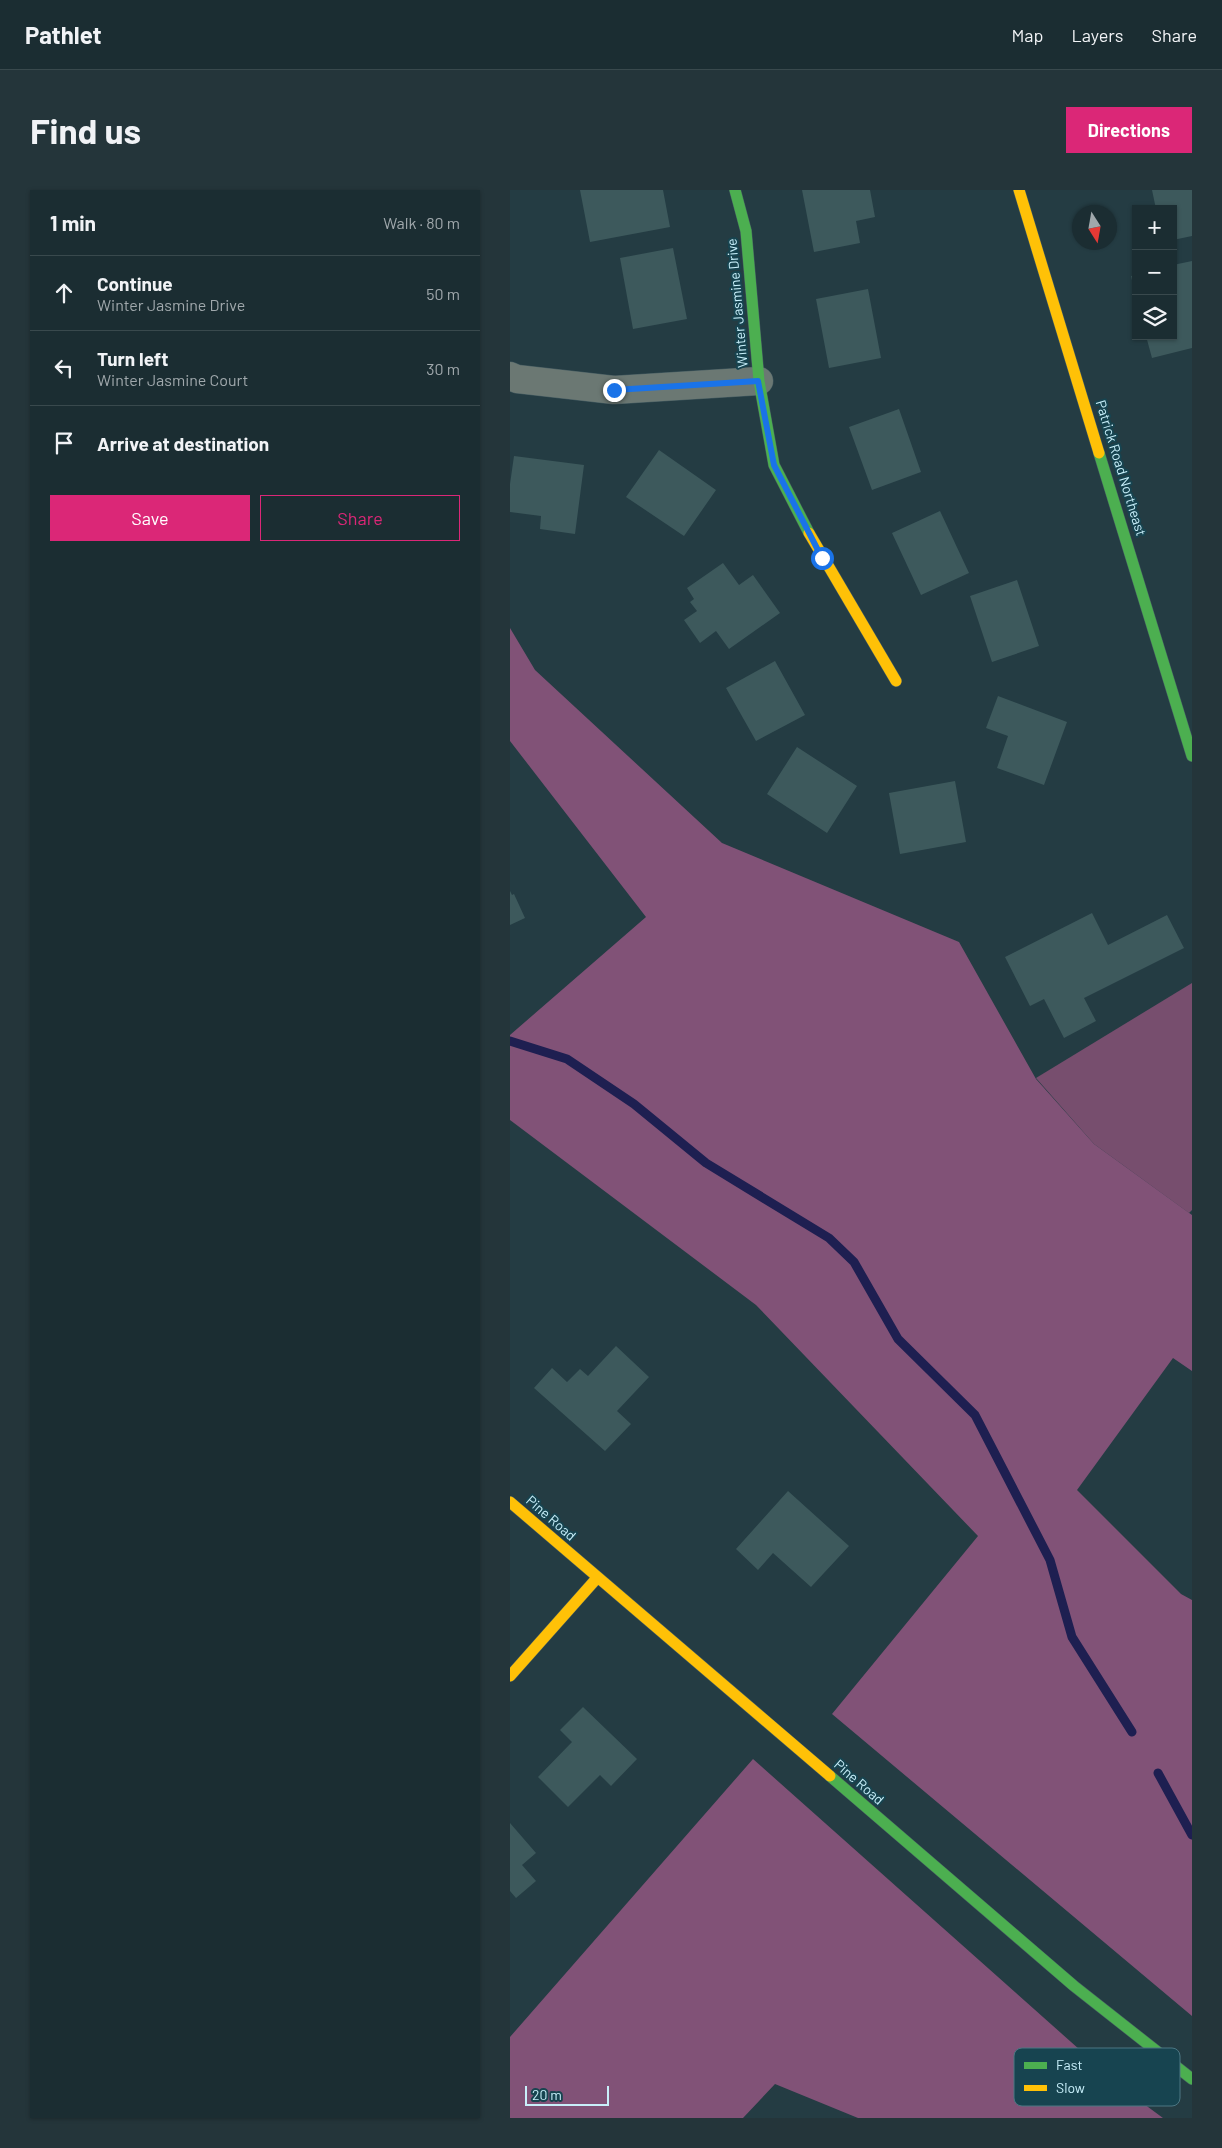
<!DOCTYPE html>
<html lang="en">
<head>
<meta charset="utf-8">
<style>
  :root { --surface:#1b2d32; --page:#24353a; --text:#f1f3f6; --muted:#a0a8ac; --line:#39494d; --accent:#db2777 }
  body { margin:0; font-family:Barlow,sans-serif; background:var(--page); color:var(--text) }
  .controls { position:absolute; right:15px; top:15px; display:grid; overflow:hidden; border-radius:0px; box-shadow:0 1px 4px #0004 }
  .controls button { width:45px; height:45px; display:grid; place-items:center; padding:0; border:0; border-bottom:1px solid var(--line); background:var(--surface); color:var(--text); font:25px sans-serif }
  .compass { position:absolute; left:562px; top:15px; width:45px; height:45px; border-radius:50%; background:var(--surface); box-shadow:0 1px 4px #0004; rotate:169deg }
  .scale { position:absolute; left:15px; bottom:12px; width:84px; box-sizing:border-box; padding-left:5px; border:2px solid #c8effa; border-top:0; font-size:14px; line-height:18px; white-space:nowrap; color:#c8effa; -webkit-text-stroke:4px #174450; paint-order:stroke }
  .stop { position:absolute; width:15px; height:15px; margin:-11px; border:4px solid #1a73e8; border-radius:50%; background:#fff }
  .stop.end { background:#1a73e8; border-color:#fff; box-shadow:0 1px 5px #0008 }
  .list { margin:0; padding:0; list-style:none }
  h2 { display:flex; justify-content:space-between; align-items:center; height:65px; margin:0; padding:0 20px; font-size:21px }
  h2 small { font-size:16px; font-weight:400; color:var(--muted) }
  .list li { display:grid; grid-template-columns:32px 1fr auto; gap:15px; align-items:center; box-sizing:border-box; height:75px; padding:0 20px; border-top:1px solid var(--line) }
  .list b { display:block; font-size:19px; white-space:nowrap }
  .list p { margin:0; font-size:16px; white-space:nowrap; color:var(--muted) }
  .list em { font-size:16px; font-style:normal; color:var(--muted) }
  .actions { display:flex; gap:10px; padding:15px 20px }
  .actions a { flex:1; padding:11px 0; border:1px solid var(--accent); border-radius:0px; text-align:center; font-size:18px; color:var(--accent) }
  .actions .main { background:var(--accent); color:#fff }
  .icon { flex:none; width:28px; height:28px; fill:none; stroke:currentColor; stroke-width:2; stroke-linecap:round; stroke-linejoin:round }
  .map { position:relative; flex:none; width:682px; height:1928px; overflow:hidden; border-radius:0px }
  header { display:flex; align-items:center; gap:30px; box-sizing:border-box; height:70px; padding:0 25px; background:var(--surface); border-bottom:1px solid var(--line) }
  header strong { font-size:24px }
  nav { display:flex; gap:28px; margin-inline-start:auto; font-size:18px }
  .intro { display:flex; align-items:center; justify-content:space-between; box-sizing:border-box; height:120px; padding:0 30px }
  h1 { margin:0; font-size:35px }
  .button { padding:12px 22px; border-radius:0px; background:var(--accent); color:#fff; font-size:18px; font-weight:700 }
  main { display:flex; gap:30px; padding:0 30px }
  aside { flex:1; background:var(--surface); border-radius:0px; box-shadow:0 1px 4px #0004 }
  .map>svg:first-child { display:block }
  .green { fill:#774e6e }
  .forest { fill:#815277 }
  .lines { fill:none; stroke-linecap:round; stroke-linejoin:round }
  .stream { stroke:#1e1f51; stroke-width:9 }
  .building { fill:#3d595c }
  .street-casing { stroke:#445b61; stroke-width:29 }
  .fast-casing { stroke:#445b61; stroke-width:12 }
  .slow-casing { stroke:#445b61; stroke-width:12 }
  .street { stroke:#6b7873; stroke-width:28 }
  .fast { stroke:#4caf50; stroke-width:11 }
  .slow { stroke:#ffc107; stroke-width:11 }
  .route { stroke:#1a73e8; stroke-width:6 }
  .labels { text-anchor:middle; stroke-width:4; stroke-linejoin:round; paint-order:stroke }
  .street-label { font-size:14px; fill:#c8effa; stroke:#174450 }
  .key { fill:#174450; stroke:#4c7783; stroke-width:1 }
  .key-label { font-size:14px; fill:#c8effa }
</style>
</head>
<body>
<header>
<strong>Pathlet</strong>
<nav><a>Map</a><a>Layers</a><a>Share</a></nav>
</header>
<div class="intro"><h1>Find us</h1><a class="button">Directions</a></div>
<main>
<aside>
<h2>1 min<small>Walk · 80 m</small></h2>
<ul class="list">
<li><svg class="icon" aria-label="ahead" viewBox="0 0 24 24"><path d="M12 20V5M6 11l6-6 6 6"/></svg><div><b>Continue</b><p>Winter Jasmine Drive</p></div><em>50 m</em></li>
<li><svg class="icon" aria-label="left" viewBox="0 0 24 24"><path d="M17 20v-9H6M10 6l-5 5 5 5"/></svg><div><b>Turn left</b><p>Winter Jasmine Court</p></div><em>30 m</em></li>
<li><svg class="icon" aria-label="arrive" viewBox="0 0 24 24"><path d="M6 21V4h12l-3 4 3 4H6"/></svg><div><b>Arrive at destination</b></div></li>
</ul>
<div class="actions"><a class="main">Save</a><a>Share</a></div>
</aside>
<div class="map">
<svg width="682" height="1928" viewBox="0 0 682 1928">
  <rect width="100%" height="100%" fill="#243c43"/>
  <path class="green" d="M682 793V1020L679 1023 584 954 526 888Z"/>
  <path class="forest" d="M0 438 25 480 212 653 449 752 526 889 584 954 682 1025V1181L663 1168 567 1300 671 1404 682 1410V1826L322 1524 468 1346 246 1115 0 930V845L136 727 0 551Z
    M243 1569 615 1900 653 1928H348L265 1894 233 1928H0V1847Z"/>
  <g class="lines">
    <path class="stream" d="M0 851 57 869 124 914 196 973 319 1048 344 1072 388 1149 465 1225 540 1370 562 1447 622 1542
      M648 1583 682 1645"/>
  </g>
  <path class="building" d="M70 0H153L160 37 80 52Z
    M292 0H360L365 27 346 31 350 53 304 62Z
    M642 0H682V46L663 50V19H646Z
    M163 58 177 129 123 139 110 68Z
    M682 71V158L642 168 636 146H663V75Z
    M626 85V103H625L621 86Z
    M358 99 371 168 319 178 306 109Z
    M389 219 411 282 362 300 339 237Z
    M149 260 206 300 174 346 116 307Z
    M4 266 74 275 65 344 30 339 31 326 0 322V294Z
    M430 321 459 383 411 405 382 343Z
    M213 373 229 395 243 385 270 423 219 459 206 441 190 453 174 430 187 421 180 412 184 409 177 398Z
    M507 390 529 456 482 472 460 406Z
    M265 471 295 525 246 551 216 498Z
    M488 506 557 532 534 595 487 578 498 546 476 538Z
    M287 557 347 596 317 643 257 604Z
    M445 591 456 652 390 664 379 603Z
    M0 701 2 705 4 704 15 728 0 735Z
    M582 723 598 755 657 725 674 758 574 808 586 831 554 848 534 809 520 816 495 767Z
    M106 1156 139 1187 107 1221 121 1234 95 1261 24 1198 42 1178 57 1192 70 1179 78 1186Z
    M278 1301 339 1356 301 1397 263 1363 248 1380 226 1359Z
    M73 1517 127 1569 101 1596 90 1585 58 1617 28 1587 62 1552 50 1540Z
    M0 1633 26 1663 12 1675 26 1691 6 1708 0 1701Z"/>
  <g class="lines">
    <defs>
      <path id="street" d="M0 186 7 189 104 200 249 191"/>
      <path id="fast" d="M225 0 236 41 249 191 264 275 299 343
        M589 263 682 566
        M320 1586 564 1796 682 1889"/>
      <path id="slow" d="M509 0 589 263
        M299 343 386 491
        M0 1312 320 1586
        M0 1486 87 1388"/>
    </defs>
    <use href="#street" class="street-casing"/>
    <use href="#fast" class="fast-casing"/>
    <use href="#slow" class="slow-casing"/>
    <use href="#street" class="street"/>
    <use href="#fast" class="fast"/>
    <use href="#slow" class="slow"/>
  </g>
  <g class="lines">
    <path class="route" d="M104 200 248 191 264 275 312 368"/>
  </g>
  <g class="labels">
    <g class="street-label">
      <text transform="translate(227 113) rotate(-95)" y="5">Winter Jasmine Drive</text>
      <text transform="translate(611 278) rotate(73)" y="5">Patrick Road Northeast</text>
      <text transform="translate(41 1328) rotate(41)" y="5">Pine Road</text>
      <text transform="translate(349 1592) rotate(41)" y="5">Pine Road</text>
    </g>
  </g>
  <rect x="504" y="1858" width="166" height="58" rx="8" class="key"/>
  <rect x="514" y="1872" width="23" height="7" fill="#4caf50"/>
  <rect x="514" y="1895" width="23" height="6" fill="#ffc107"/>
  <g class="key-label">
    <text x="546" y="1880">Fast</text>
    <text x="546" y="1903">Slow</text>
  </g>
</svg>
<div class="controls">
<button>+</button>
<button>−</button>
<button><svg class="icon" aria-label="layers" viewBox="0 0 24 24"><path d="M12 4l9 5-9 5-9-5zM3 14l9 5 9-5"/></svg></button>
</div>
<svg class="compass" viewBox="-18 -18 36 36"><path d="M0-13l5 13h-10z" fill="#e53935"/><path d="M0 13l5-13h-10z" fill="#a0a8ac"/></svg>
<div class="scale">20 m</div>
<div class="stop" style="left:312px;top:368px"></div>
<div class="stop end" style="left:104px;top:200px"></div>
</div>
</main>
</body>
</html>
